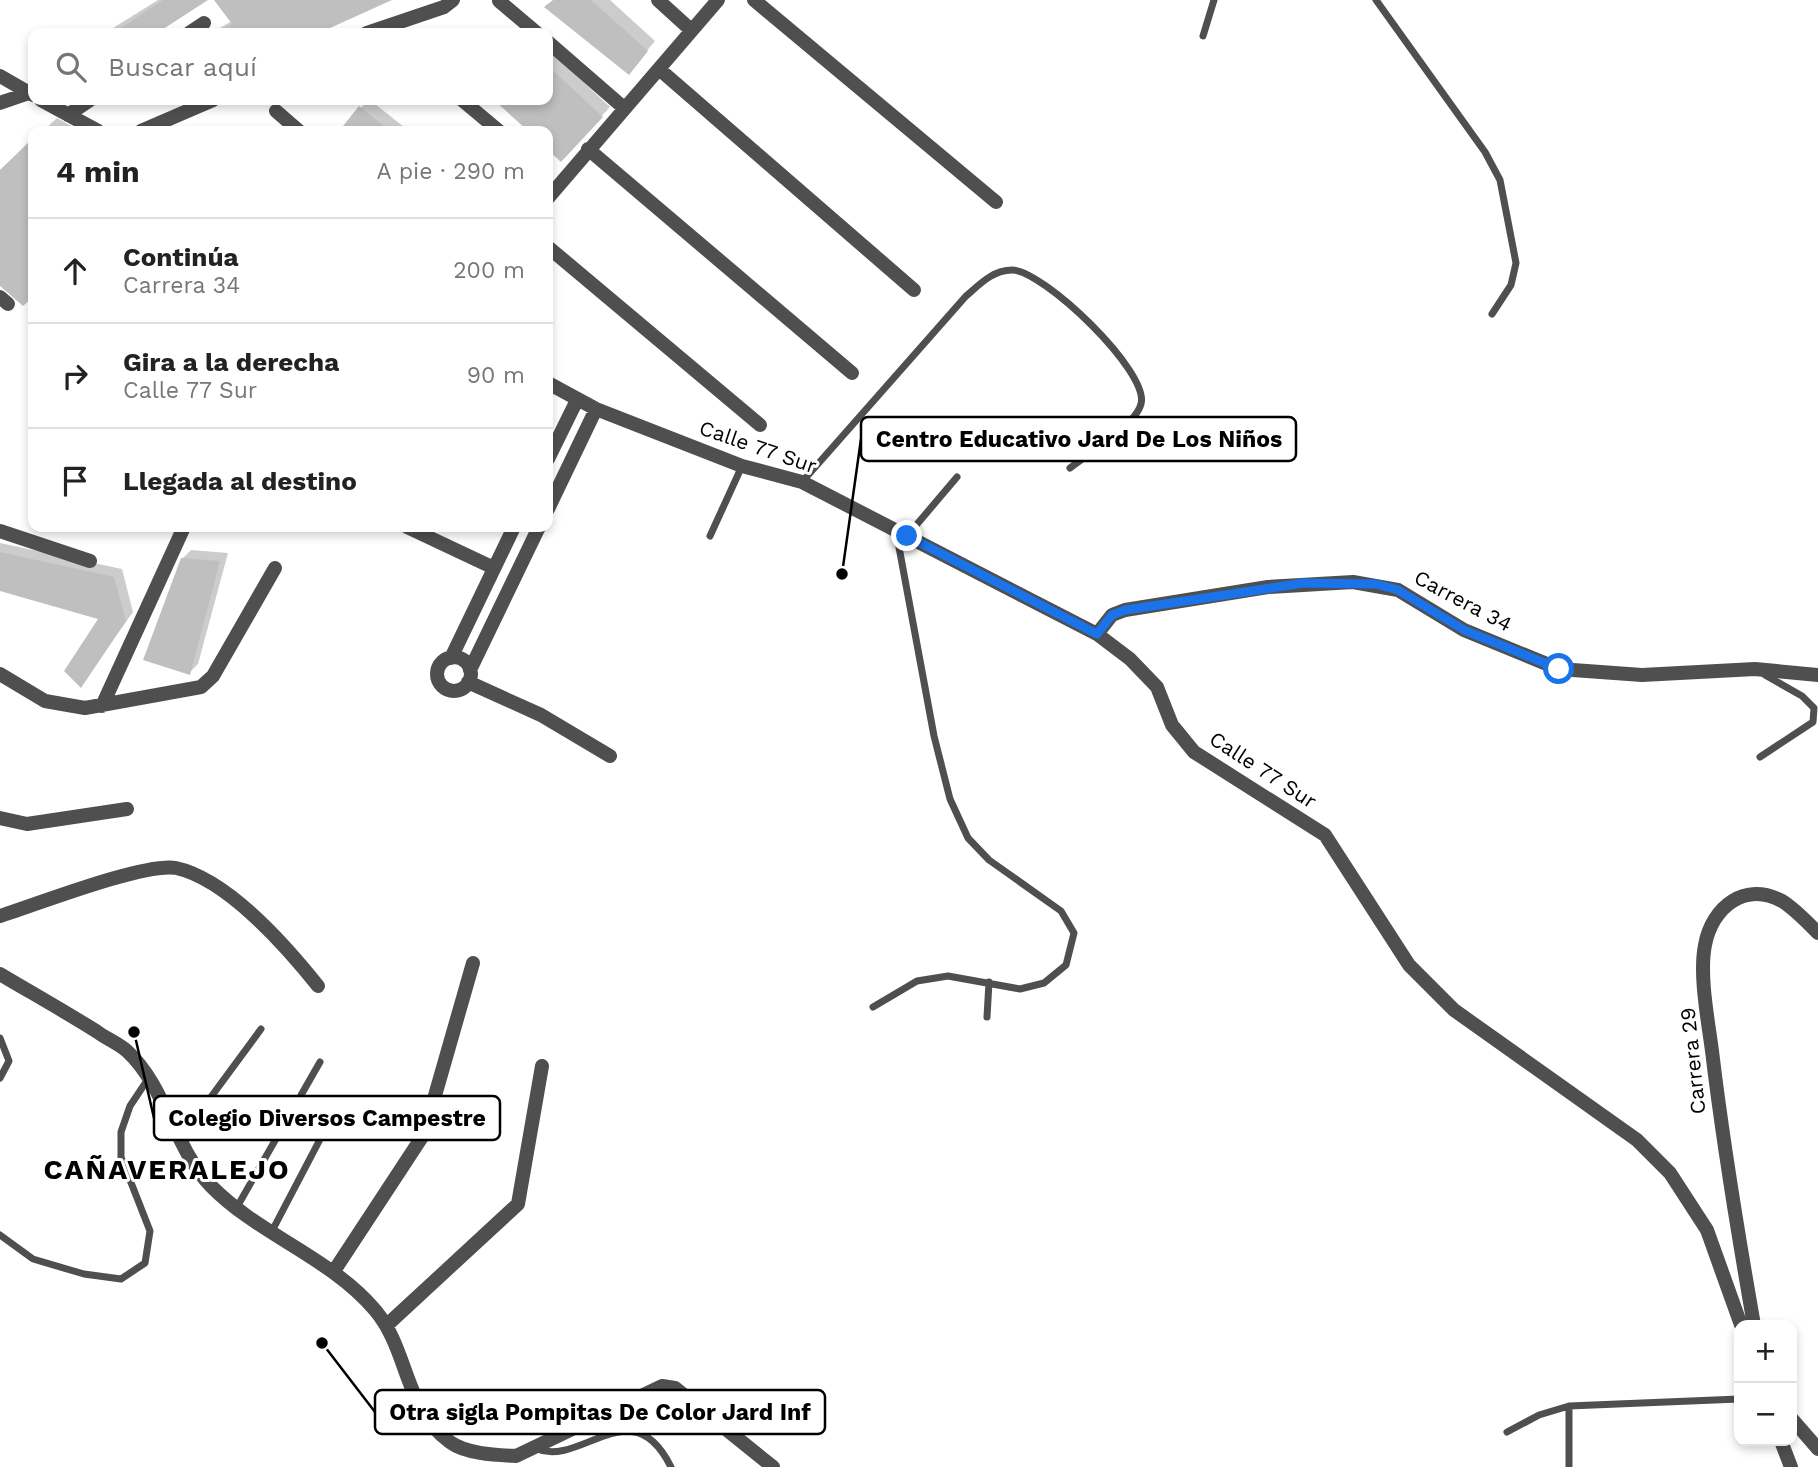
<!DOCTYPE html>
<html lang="es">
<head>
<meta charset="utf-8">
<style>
  :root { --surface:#fff; --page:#f6f6f6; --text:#222; --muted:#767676; --line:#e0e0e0 }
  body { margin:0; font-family:"Work Sans",sans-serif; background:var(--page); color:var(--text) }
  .controls { position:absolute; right:21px; bottom:21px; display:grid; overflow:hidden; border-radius:14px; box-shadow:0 4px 10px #0003 }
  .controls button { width:63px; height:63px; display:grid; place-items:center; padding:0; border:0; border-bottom:2px solid var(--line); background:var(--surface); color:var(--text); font:35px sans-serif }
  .stop { position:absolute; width:21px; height:21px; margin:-16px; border:5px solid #1a73e8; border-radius:50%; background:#fff }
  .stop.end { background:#1a73e8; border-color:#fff; box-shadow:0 2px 7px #0008 }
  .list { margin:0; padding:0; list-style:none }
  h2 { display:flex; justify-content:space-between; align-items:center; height:91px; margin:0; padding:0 28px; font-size:30px }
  h2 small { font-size:23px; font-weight:400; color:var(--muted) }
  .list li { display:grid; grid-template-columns:46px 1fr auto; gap:21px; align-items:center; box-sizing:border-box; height:105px; padding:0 28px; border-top:2px solid var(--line) }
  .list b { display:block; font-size:26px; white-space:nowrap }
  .list p { margin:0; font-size:23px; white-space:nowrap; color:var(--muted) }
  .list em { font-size:23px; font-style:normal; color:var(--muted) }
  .icon { flex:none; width:38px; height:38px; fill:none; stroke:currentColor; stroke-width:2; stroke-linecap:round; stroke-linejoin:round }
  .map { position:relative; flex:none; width:1818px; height:1467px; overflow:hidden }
  .search { position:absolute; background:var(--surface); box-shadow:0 4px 10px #0003; left:28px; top:28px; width:525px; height:77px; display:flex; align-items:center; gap:18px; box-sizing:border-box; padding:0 24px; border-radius:14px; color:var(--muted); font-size:26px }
  .panel { position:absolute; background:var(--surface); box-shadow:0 4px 10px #0003; left:28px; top:126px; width:525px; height:406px; border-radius:14px }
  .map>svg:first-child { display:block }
  .shadow { fill:#0003 }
  .building { fill:#bfbfbf }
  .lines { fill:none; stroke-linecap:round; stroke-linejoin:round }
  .service { stroke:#4f4f4f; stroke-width:7 }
  .minor { stroke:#4f4f4f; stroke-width:14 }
  .route { stroke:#1a73e8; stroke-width:9 }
  .labels { text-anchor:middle; stroke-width:6; stroke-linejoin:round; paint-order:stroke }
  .street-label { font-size:21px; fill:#000; stroke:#fff }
  .district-label { font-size:28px; font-weight:bold; letter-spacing:2px; fill:#000; stroke:#fff }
  .leader { fill:none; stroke:#000; stroke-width:2.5 }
  .callout-dot { fill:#000; stroke:#fff; stroke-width:2.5 }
  .callout { fill:#fff; stroke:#000; stroke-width:2.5 }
  .callout-label { font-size:23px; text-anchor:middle; font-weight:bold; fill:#000 }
</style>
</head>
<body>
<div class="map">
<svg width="1818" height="1467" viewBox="0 0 1818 1467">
  <rect width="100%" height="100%" fill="#fff"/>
  <path class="shadow" d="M158 0H205L154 33H105Z
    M216 0H388L315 33H211L232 21Z
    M553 0H610L655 41 629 73Z
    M548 49 610 107 561 160 548 147V131H530L497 100H548Z
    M368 100H370L409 131H341Z
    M57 118 80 131H43Z
    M33 141V295L23 304 0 283V173Z
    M0 543 122 569 133 612 81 685 100 618 0 589Z
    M191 550 228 553 198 664 189 673 182 559Z"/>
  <path class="building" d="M163 0H208L157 33H113Z
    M214 0H392L319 33H217L232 24Z
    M553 0H591L648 51 629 75 544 7Z
    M548 66 603 117 561 162 548 150V131H528L494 100H548Z
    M359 106 390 131H339Z
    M33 138V297L23 306 0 286V170Z
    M0 552 114 577 126 621 81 688 64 671 98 619 0 591Z
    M181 558 220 561 190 675 143 660Z"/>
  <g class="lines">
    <path class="service" d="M1376 0 1485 152 1500 180 1516 263 1511 285 1492 314
      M1203 36 1214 0
      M802 482 966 296C980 284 993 270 1012 270 1043 270 1150 372 1141 404 1135 426 1089 453 1070 468
      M710 536 742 466
      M907 536 957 477
      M1760 757 1813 722 1814 708 1802 696 1765 675
      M873 1007 917 981 948 976 1020 989 1044 983 1066 965 1074 933 1061 911 989 860 968 838 950 799 934 736 896 531
      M987 1017 989 982
      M0 1038 9 1061 0 1078
      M180 1139 261 1029
      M237 1207 320 1062
      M272 1231 327 1126
      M0 1235 33 1259 84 1274 121 1279 145 1263 150 1231 121 1157V1132L130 1106 148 1079
      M1507 1432 1539 1415 1569 1406
      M537 1449C582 1467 632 1388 671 1467
      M1569 1467V1406L1739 1399"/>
    <path class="minor" d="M658 0 691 30
      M754 0 996 202
      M499 1 537 33
      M189 33 204 23
      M367 33 444 7 453 0
      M548 42 624 108
      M659 69 914 290
      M0 76 33 95
      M41 100 98 131
      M462 100 499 131
      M0 103 29 93
      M276 111 299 131
      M68 115 90 100
      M141 131 213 100
      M588 149 852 373
      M548 198 718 0
      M548 247 760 425
      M0 297 8 304
      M548 383 596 409 742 466 802 482 1097 634 1130 659 1157 687 1172 725 1194 752 1325 835 1409 965 1454 1010 1637 1140 1670 1173 1707 1230 1741 1325
      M548 459 577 400
      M548 509 596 409
      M407 527 494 568
      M0 531 90 561
      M1097 634 1112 615 1125 610 1268 587 1353 582 1398 590 1464 630 1559 669 1642 675 1755 669 1818 675
      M437 674a17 17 0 1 1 34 0a17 17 0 1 1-34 0Z
      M451 658 514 527
      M470 670 539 527
      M0 674 45 701 85 708 201 687 213 676 275 568
      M468 682 541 715 610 756
      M102 706 184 527
      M0 818 27 824 127 809
      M0 916C35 905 145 862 176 868 227 879 286 946 318 986
      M0 974C32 993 64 1011 96 1031 105 1038 118 1043 127 1051 166 1087 174 1148 211 1186 259 1235 330 1257 375 1310 409 1350 404 1409 450 1442 466 1454 497 1455 516 1456L662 1386 675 1388 773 1467
      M334 1271 424 1134 473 963
      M387 1325 518 1204 542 1066
      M1754 1325C1738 1234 1723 1143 1712 1051 1708 1020 1699 975 1705 945 1712 907 1745 881 1782 901 1795 909 1807 922 1818 933
      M1792 1419 1818 1449
      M1781 1441 1791 1467"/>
  </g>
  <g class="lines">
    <path class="route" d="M907 536 1097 634 1112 615 1125 610 1304 583 1376 584 1398 590 1464 630 1559 669"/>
  </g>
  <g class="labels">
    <g class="street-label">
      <text transform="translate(758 447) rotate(19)" y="7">Calle 77 Sur</text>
      <text transform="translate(1463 601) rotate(28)" y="7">Carrera 34</text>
      <text transform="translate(1263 770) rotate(33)" y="7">Calle 77 Sur</text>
      <text transform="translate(1693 1061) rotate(-96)" y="7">Carrera 29</text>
    </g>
    <g class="district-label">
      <text x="167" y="1179">CAÑAVERALEJO</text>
    </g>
  </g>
  <path class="leader" d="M842 574L861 439M134 1032L154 1118M322 1343L375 1412"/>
  <g class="callout-dot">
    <circle cx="842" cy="574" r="7"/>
    <circle cx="134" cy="1032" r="7"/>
    <circle cx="322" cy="1343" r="7"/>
  </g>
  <g class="callout">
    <rect x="861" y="417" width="435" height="44" rx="7"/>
    <rect x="154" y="1096" width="346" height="44" rx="7"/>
    <rect x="375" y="1390" width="450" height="44" rx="7"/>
  </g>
  <g class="callout-label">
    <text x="1079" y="447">Centro Educativo Jard De Los Niños</text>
    <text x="327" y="1126">Colegio Diversos Campestre</text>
    <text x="600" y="1420">Otra sigla Pompitas De Color Jard Inf</text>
  </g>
</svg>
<div class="controls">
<button>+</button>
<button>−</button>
</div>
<div class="stop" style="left:1559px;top:669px"></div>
<div class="stop end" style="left:907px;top:536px"></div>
<div class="search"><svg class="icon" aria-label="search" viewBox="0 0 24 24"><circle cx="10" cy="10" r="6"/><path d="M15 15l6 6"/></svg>Buscar aquí</div>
<section class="panel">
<h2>4 min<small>A pie · 290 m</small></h2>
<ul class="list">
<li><svg class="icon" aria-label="ahead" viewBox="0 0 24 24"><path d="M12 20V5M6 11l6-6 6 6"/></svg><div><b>Continúa</b><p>Carrera 34</p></div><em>200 m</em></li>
<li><svg class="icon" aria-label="right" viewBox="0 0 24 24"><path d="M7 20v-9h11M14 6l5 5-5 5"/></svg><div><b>Gira a la derecha</b><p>Calle 77 Sur</p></div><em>90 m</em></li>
<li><svg class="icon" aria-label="arrive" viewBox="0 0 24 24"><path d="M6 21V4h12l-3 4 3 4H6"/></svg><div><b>Llegada al destino</b></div></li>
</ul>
</section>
</div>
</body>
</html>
